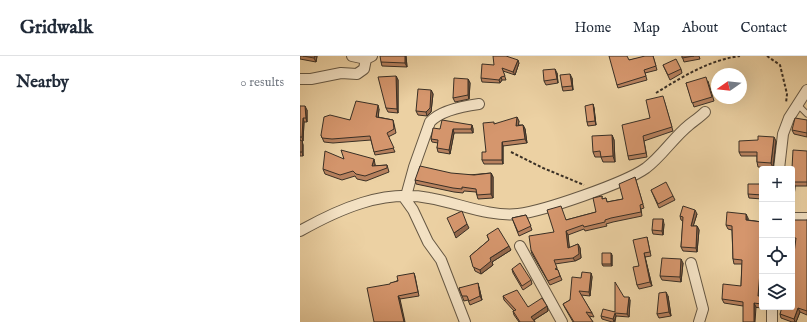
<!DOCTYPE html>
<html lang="en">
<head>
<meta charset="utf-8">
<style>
  :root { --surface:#fff; --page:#f6f6f7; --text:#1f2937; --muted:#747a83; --line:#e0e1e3 }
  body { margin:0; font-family:"IM FELL English",serif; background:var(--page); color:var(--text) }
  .controls { position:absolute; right:12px; bottom:12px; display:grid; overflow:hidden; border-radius:4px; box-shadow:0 4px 16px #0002 }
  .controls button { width:36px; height:36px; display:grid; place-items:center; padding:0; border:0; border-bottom:1px solid var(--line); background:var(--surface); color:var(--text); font:20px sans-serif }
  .compass { position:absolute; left:411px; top:12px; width:36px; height:36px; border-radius:50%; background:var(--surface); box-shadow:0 4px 16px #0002; rotate:256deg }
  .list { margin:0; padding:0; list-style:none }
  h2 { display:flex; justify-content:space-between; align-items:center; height:52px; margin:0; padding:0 16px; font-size:17px }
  h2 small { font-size:13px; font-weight:400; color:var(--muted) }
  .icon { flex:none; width:22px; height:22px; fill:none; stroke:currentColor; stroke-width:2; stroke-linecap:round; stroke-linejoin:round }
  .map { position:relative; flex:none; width:507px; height:266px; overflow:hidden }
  header { display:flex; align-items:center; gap:24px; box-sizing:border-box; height:56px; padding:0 20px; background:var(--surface); border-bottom:1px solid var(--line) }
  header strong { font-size:19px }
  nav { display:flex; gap:22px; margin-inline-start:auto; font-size:14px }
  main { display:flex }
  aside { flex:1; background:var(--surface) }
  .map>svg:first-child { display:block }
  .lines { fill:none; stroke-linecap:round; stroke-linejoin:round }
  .lane-casing { stroke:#665844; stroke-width:7 }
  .street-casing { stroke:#665844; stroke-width:12 }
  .path { stroke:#392f25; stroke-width:2; stroke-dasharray:3 2; stroke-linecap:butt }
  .lane { stroke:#f3e1c3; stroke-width:5 }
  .street { stroke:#f3e1c3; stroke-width:10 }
  .wall { fill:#b7815e; stroke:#392f25 }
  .shaded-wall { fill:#95694c; stroke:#392f25 }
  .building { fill:#d5966d; stroke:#392f25 }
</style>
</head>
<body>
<header>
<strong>Gridwalk</strong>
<nav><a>Home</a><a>Map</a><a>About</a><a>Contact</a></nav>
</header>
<main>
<aside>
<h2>Nearby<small>0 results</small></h2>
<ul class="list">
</ul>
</aside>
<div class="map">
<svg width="507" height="266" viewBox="0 0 507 266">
  <rect width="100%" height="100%" fill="#ecd1a3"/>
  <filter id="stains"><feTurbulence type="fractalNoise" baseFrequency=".005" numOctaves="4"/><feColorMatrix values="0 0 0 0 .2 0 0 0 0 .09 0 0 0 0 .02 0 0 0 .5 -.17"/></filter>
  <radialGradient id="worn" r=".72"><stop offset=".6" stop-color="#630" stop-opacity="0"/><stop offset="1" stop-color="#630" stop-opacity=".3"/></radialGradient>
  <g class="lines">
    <defs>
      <path id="lane" d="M497 48 507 58"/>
      <path id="street" d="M52 0 66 3 72 0
        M0 23H11L41 17 57 18 64 13 66 3
        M479 113 483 78 489 62 507 34
        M103 140 113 154 128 186 141 204 165 266
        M106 140 114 111 130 66C141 54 164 50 179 48
        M492 162H507
        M0 175C39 153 84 133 129 142 159 147 188 161 218 158 244 155 325 127 346 112 362 100 373 82 389 69 394 65 400 61 405 56
        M220 190 262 266
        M391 207 403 253 399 266
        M472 266V251"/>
    </defs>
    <use href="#lane" class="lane-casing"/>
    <use href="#street" class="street-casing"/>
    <path class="path" d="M467 0 480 9 487 38 486 47
      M356 37C382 21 409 4 440 0
      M211 96 243 112 284 129"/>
    <use href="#lane" class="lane"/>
    <use href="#street" class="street"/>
  </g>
  <path class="wall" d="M0 0H17L16 6 0 3Z
    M106 0 107 11 82 10 81 6Z
    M353 0 357 14 345 17 347 24 318 32 317 29 329 4Z
    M382 0H399L400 3 384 6Z
    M219 7 215 19 203 15 206 24H202L200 27 182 26 181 22 194 9Z
    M363 9 381 13 382 17 370 24Z
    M257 17 258 27 246 29 244 25Z
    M96 20 98 24V57L88 56 86 52Z
    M272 22 273 34 263 35 262 31Z
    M168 23 170 27 169 43 155 46 153 42Z
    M408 25 414 45 394 51 386 27Z
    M131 34 133 38 131 56 127 60 118 59 116 55Z
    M364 44 373 75 344 85 347 101 329 104 328 100 350 62Z
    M293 48 294 52 296 69 288 70 287 66Z
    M0 50 7 54V66H4L3 85H2L3 89V100H0Z
    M79 53 78 61 93 64 94 68 96 77 88 81 95 96 75 99 71 84 33 87 24 86 21 79 50 64Z
    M507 64V81L494 78 492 74Z
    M219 65 218 69H223L225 73 227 87 203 90V108H184L182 104 186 96 195 68Z
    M172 69 173 73V77H154L150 98 138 96 137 92 138 87 132 86 131 83 140 73Z
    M312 79 314 84 315 106H303L301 101H295L293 96Z
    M476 85 473 112 458 111 457 106V100H441L439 96Z
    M507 95V130H495L493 154H492V112Z
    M44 103 75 108V110L87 109 89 116 66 125 57 123 55 120 42 124 25 118 23 113Z
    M191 117 193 121V142L178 143 176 136 164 135 163 137 154 136 116 128 115 124Z
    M335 121 344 152 341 153 342 160 313 166 306 168 307 170 285 175 284 173 268 179 269 192 278 188 280 192 281 202 275 205 255 208 262 224 250 229 232 198 231 194 254 176 266 164 296 156 302 140V143L306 142 307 146 323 143Z
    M462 128V143L449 142 448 138Z
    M351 134 373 140 375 144 359 152Z
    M397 158 393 170H397L399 174 397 196 383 195 381 191 383 165 381 164 380 160Z
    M226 159 232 174 219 180 212 162Z
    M448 162V164L462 166V220H461L459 240 462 252 443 250 424 247 422 243 441 230 442 208H434L433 203 432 174 428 173 426 169Z
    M507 164V259L500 256 496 266H492L481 262 480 258 492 251 496 186H492V169Z
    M364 168 363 179 353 178 352 174Z
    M187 179 211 194 192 206 193 209 181 218 175 215 170 200 189 184Z
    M347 181 351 200 345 201 352 230 339 233 337 229 339 210Z
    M312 199V210H303L302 208Z
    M383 207 381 226 362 224 360 220Z
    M212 213 231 224 232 228 223 234 213 217Z
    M114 217 115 220 119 240 100 243 90 228Z
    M291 217 292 221 290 240 281 239 292 257 294 261 289 260 293 266H273L265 252 263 248 270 244 281 222Z
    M179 231 182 244 170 249 168 244 164 245 159 232Z
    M203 240 228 251 247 250 248 255 234 264 235 266H219L214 259 213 255H214L204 244Z
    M368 240 371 260 359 262 357 258Z
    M324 241 330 244 329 261 316 260 315 266H312L302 263 301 260 315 256Z"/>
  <path class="shaded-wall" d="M15 0H17L16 6 14 2Z
    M105 0H106L107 11 105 7Z
    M218 4 219 7 215 19 213 16Z
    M255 13 257 17 258 27 257 23Z
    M270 18 272 22 273 34 272 30Z
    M96 20 98 24V57L97 53Z
    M201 21 202 24 200 27 199 24Z
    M168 23 170 27 169 43 168 39Z
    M131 34 133 38 131 56 127 60 126 56Z
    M293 48 294 52 296 69 295 65Z
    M78 49 79 53 78 65 76 61Z
    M5 50 7 54V66L6 62Z
    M217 61 219 65 218 74 216 70Z
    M3 62 4 66 3 85 2 81Z
    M172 69 173 73V77L171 73Z
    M223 69 225 73 227 87 225 83Z
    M153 73 154 77 150 98 149 94Z
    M312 79 314 84 315 106 313 100Z
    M474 81 476 85 473 112 471 107Z
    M2 85 3 89V100L2 96Z
    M202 86 203 90V108L202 104Z
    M74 103 75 108 74 115 72 110Z
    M191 117 193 121V142L191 138Z
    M494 126 495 130 493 154 492 152V144Z
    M395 154 397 158 392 174 391 170Z
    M446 158 448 162 447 168 446 164Z
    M363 163 364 168 363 179 362 175Z
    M167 168 169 172 156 182 154 177Z
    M397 170 399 174 397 196 396 192Z
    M266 175 268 179 270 196 268 192Z
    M278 188 280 192 281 202 275 205 273 202Z
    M209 190 211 194 192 206 193 209 181 218 180 214 190 202Z
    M311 197 312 199V210L311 208Z
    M344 197 345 201 352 230 350 226Z
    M381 203 383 207 381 226 380 221Z
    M460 216 461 220 459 244 458 240Z
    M291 217 292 221 290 240 289 236Z
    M178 227 179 231 182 244 180 240Z
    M366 236 368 240 371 260 369 256Z
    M98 240 100 243 105 266H104Z
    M461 240 462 241V252L461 248Z
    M329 241 330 244 329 261 327 258Z
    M454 247 456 251 455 266H454Z
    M247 250 248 255 232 265 231 261Z
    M498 252 500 256 496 266H495L494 263Z
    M315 257 316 260 314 266 313 263Z"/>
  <path class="building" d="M3 0H15L14 2Z
    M80 0H105V7L81 6Z
    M193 0H206L218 4 213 16 202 12 205 20 201 21 199 24 181 22 182 8 194 9Z
    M309 0H327L329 4 345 0H353L356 10 344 14 346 20 317 29Z
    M382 0H394L382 2Z
    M376 3 381 13 368 19 363 9Z
    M255 13 257 23 244 25 243 14Z
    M270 18 272 30 262 31 260 19Z
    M96 20 97 53 86 52 78 21Z
    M406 21 412 41 392 47 386 27Z
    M154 22 168 23V39L153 42Z
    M118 33 131 34 130 52 126 56 116 55Z
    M363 40 372 71 343 80 346 97 328 100 322 69 350 62 346 44Z
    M56 45 78 49 76 61 93 64 94 73 87 77 94 92 74 96 70 80 32 83 22 82 21 79 24 61 30 59 50 64Z
    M293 48 295 65 287 66 285 50Z
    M0 50H5L6 62H3L2 81H0Z
    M217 61 216 70 223 69 225 83 202 86V104H182V96H186L183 67 194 66V68Z
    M495 62 507 64V77L492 74Z
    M142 64 172 69 171 73H153L149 94 137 92 138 84 131 83 133 72 140 73Z
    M312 79 313 100 301 101 300 95 293 96 292 80Z
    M458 80 474 81 471 107 457 106V96H439V85L458 84Z
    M0 84 2 85V96H0Z
    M41 94 74 103 72 110 87 109V112L65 120 56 118 53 115 40 119 23 113 25 95 44 103Z
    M493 94 507 95V126H494L492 144V113H482L483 112H492Z
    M120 110 151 117 174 119 191 117V138L177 139 176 133 162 131V133L153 132 115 124Z
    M335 121 343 148 340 149 341 156 311 162 305 164V166L284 171 283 169 266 175 268 192 278 188 279 198 273 202 254 204 257 212 255 213 258 214 260 220 248 225 231 194 229 180 254 176 247 154 261 150 266 164 296 156 293 142 302 140V143L306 142 307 146 323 143 319 128Z
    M366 126 373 140 358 148 351 134Z
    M448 128H462V139L448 138Z
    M383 150 395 154 391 170H397L396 192 381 191 383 161 380 160Z
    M162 155 167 168 154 177 147 162Z
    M427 156 446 158V164L462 166V217L460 216 458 240H461V248L454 247V266H443V246L422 243 423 228 441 230 442 204 433 203 432 170 426 169Z
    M226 159 231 170 218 176 212 162Z
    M353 163H363L362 175 352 174Z
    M492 164H507V255L498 252 494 263 480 258 482 251H492V213L496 182H492Z
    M198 172 209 190 190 202 191 205 180 214 173 211 170 200 189 184 187 179Z
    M347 181 350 196 344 197 350 226 337 229 333 211 339 210 333 184Z
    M302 197H311V208H302Z
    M362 202 381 203 380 221 360 220Z
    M220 207 231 224 222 230 212 213Z
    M282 216 291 217 289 236 279 235 292 257 286 256 293 266H274L263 248 270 244 272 221 281 222Z
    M114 217 118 236 98 240 104 266H74L67 232 90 228V227L98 225 97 220Z
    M315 226 324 241H329L327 258 315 257 313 263 301 260 303 253 315 256Z
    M178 227 180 240 169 245 167 240H162L159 232Z
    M217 234 228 251 242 242 247 250 231 261 235 266H220L213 255 216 254 203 240Z
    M366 236 369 256 357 258 359 237Z"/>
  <rect width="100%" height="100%" filter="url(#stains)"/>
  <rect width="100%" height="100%" fill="url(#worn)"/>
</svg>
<div class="controls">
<button>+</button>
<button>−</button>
<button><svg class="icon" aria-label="locate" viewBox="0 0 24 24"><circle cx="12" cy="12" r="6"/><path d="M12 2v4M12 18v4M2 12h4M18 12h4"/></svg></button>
<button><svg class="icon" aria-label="layers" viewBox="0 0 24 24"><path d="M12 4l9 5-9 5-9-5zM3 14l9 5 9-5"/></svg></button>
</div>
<svg class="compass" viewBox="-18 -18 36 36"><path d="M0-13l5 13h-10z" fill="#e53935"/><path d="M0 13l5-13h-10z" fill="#747a83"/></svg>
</div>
</main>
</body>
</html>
